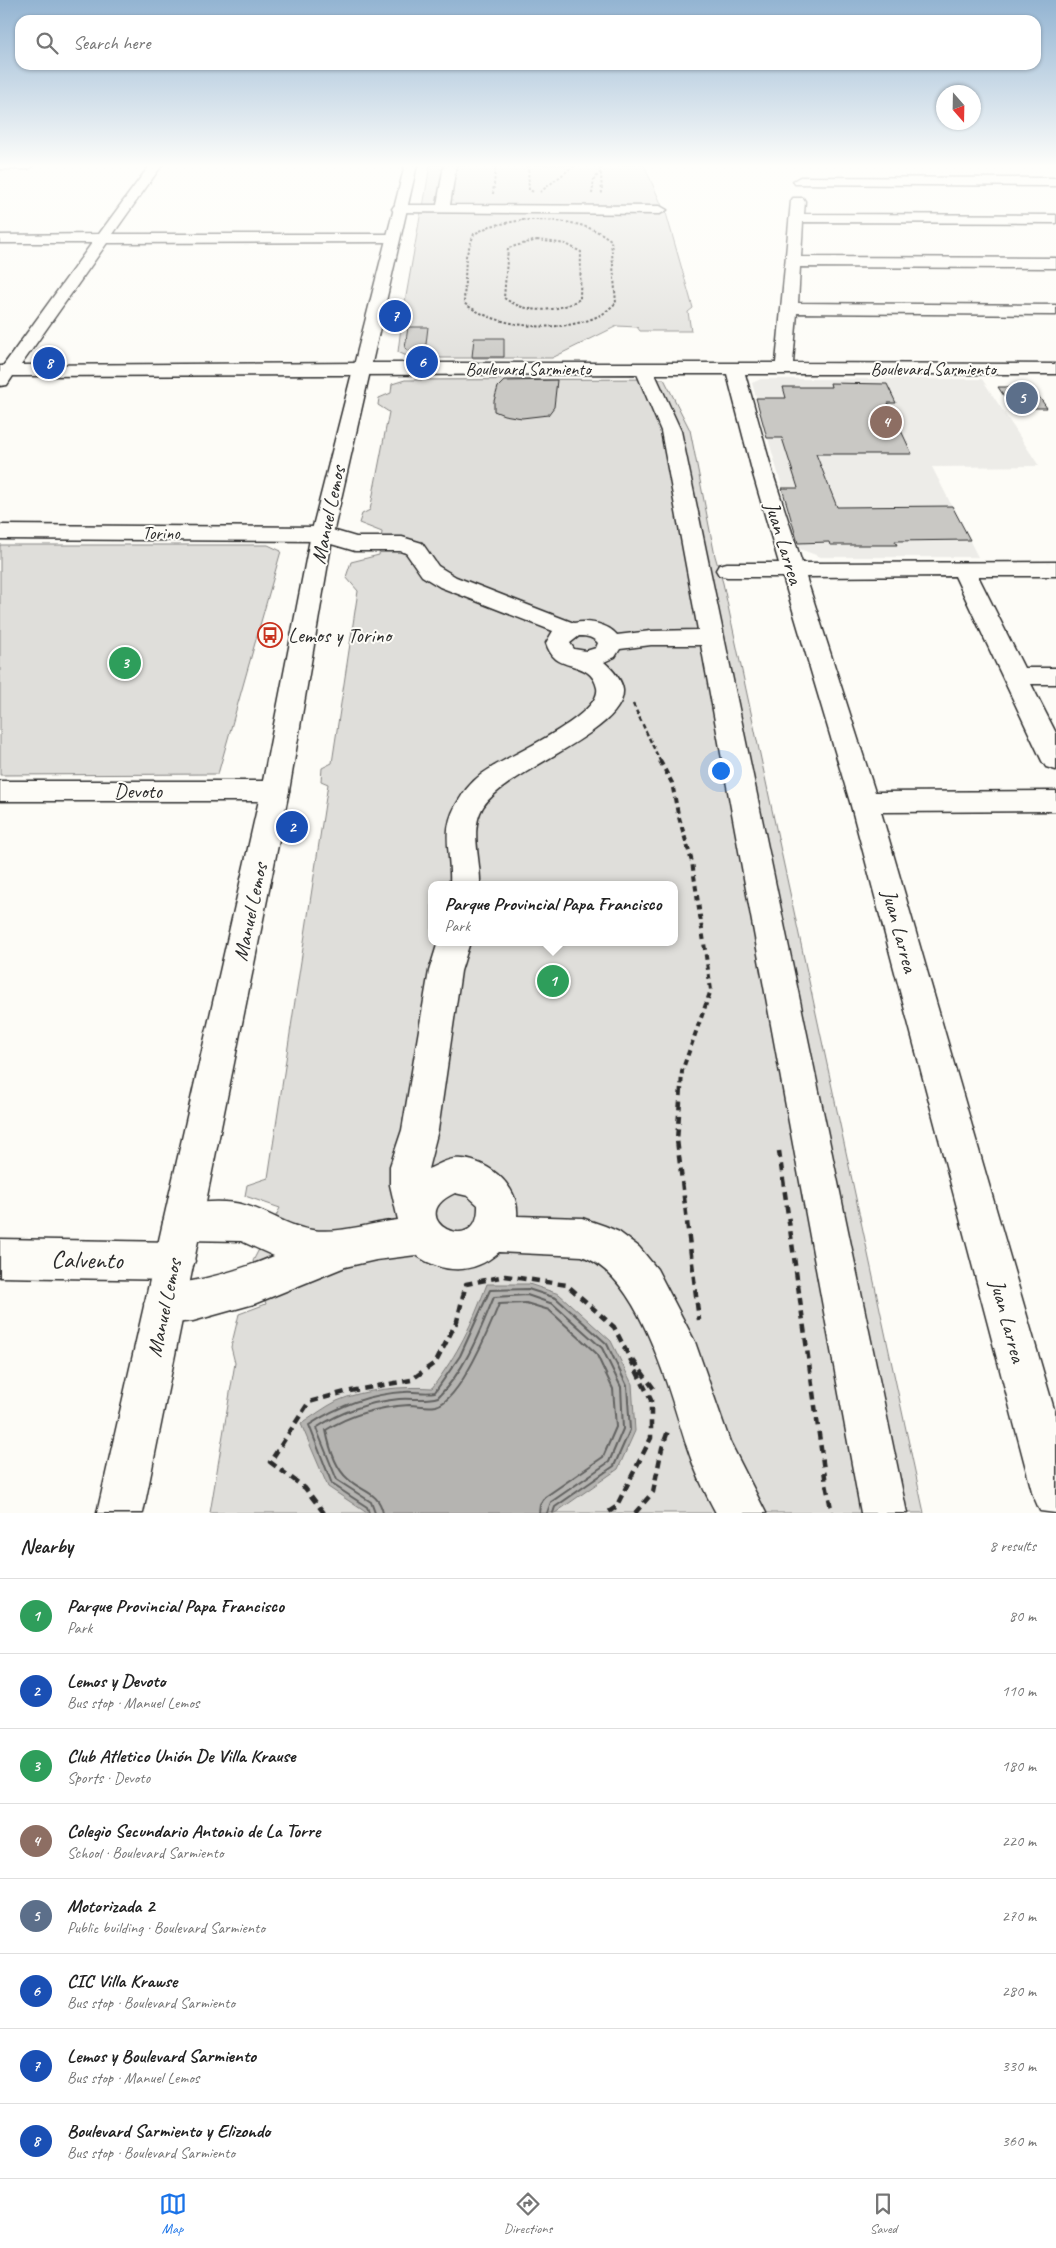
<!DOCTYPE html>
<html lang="en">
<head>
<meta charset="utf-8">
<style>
  :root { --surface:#fff; --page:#f2f2f2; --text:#222; --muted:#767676; --line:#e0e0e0; --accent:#1a73e8 }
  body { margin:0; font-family:Caveat,sans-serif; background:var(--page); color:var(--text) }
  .compass { position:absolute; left:936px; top:85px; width:45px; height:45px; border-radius:50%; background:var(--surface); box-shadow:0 1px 4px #0004; rotate:160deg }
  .you { position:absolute; left:720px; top:770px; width:18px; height:18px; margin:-12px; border:4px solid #fff; border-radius:50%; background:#1a73e8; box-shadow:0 0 0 8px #1a73e833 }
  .badge { display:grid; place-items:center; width:32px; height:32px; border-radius:50%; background:var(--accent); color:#fff; font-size:16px; font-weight:700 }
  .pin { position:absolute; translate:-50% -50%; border:2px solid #fff; box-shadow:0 1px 5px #0006 }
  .popup { position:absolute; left:428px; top:881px; width:250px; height:65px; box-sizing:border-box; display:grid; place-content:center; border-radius:10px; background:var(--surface); filter:drop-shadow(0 1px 4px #0005); font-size:16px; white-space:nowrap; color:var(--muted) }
  .popup b { font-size:19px; color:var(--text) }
  .popup::after { content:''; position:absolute; left:50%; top:100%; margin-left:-10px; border:10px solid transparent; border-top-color:var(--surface) }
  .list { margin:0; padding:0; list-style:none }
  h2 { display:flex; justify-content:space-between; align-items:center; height:65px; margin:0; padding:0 20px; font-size:21px }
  h2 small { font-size:16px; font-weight:400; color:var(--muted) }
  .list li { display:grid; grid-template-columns:32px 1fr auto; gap:15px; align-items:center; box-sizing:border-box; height:75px; padding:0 20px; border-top:1px solid var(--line) }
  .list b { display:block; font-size:19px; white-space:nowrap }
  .list p { margin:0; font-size:16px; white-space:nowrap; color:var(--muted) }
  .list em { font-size:16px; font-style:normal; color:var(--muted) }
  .icon { flex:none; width:28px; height:28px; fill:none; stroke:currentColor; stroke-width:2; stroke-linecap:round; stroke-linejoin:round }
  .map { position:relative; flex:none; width:1056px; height:1513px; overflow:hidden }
  .search { position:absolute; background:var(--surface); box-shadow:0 1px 4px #0004; left:15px; right:15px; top:15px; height:55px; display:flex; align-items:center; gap:12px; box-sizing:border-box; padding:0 18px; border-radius:15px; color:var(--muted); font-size:19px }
  .sheet { height:665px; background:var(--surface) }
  nav { display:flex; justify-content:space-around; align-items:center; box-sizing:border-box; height:70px; border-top:1px solid var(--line); background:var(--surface); font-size:14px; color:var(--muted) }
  nav a { display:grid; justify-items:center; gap:2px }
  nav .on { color:var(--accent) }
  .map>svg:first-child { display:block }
  .built { fill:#edece8 }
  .green { fill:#dfdeda; stroke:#858482; fill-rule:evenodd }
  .water { fill:#b5b4b1; stroke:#7e7d7b }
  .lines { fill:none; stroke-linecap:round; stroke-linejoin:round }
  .shore { stroke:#626261; stroke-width:2 }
  .building { fill:#c9c8c4; stroke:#2b2b2b }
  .minor-casing { stroke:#2b2b2b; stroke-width:3 }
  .major-casing { stroke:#2b2b2b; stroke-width:3 }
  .path-far3 { stroke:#2b2b2b; stroke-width:2; stroke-dasharray:2.5 2; stroke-linecap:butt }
  .path-far2 { stroke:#2b2b2b; stroke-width:2.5; stroke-dasharray:4.5 3; stroke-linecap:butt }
  .path-far1 { stroke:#2b2b2b; stroke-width:4; stroke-dasharray:5.5 4.5; stroke-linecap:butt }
  .path { stroke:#2b2b2b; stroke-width:4.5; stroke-dasharray:8 5.5; stroke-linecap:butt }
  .minor { fill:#fdfcf7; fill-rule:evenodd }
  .major { fill:#fdfcf7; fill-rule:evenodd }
  .labels { text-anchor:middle; stroke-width:4; stroke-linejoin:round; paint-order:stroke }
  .far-street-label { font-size:18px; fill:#2b2b2b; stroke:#fdfcf7 }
  .street-label { font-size:21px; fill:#2b2b2b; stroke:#fdfcf7 }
  .poi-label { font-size:21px; fill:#2b2b2b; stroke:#fdfcf7; text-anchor:start }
  .near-street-label { font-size:25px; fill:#2b2b2b; stroke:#fdfcf7 }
</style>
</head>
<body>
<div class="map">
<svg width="1056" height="1513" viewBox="0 0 1056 1513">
  <rect width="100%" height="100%" fill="#fdfcf7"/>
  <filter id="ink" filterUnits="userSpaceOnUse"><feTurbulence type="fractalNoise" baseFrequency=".02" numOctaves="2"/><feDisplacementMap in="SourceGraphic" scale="10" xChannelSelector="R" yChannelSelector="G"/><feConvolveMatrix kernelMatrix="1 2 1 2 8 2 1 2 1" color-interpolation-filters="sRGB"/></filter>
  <g filter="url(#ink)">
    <path class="built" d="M761 379H982L1039 466 932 467 978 557H821L800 549 752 383Z"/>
    <path class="green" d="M430 165H644L663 208 423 207Z
      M421 211 666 213 693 308 688 312 691 331H640L637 327 617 326 552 358H411L398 352 402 319Z
      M664 379 690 430 715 556 723 583 924 1513H210L235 1363 231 1347 239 1314 266 1304 253 1261 280 1208 245 1196 247 1185 268 1178 328 784 321 781 322 768 332 763 358 591 346 577 351 562 379 555 382 532 359 523 362 514 370 510 389 412 378 405 379 398 391 393 392 384 405 380ZM432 885H674V942H432Z
      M0 545H268L281 551 218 774 0 775Z"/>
    <path class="water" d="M487 1284H529L559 1294 611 1341 632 1384 635 1431 618 1469 555 1513H367L328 1487 301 1424C313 1416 325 1407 337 1401 364 1389 404 1386 432 1388 459 1352 471 1326 487 1284Z"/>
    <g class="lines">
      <path class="shore" d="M369 1513 367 1507 332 1484 309 1425C338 1406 369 1394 404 1392 414 1391 425 1394 435 1392L460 1356 490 1290 528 1289 556 1298 607 1344 627 1386 630 1430 614 1466 555 1507 553 1513
        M375 1513 371 1502 337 1480 316 1428C342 1411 369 1402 399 1399 412 1398 426 1401 438 1397 466 1369 479 1333 494 1297L527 1295 553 1304 602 1348 621 1387 623 1429 609 1462 551 1502 547 1513
        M383 1513C379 1492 362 1492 348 1479 335 1468 329 1446 326 1430 351 1414 379 1407 409 1405 418 1405 427 1408 436 1406 460 1400 490 1327 499 1304L526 1303 549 1310 596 1353 613 1389 616 1427 603 1457 545 1497 540 1505 539 1513"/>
    </g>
    <path class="building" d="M408 327H428L424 361 405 348Z
      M474 338H504V357H472Z
      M557 380 554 407 548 415 522 418 504 415 494 411V401L498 387 504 381Z
      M830 383 887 384 896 403H888L912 454H816L837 507 952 506 970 540 895 541 897 545H830L829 542 798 543 782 488H798L782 438H767L756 398H786L783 387H831Z
      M998 387H1032L1047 408H1012Z"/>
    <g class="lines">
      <defs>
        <path id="minor" d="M0 165H34L28 169H0Z
          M150 165H162L113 234H393L400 238 393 242 107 243 21 365 362 363H776L791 201 793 198H803L805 201 804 214 1056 215V223L803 222 801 257 1056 258V268L800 267 798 303 1056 305V315L797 313 793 363 1056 364V374H745L773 474 802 563 1056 562V576H978L1024 668H1056V684H1031L1056 733V770L1046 767 1042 761 955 576 806 577 875 792 1056 791V811L881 812 1056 1416V1513L1040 1511 1033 1495 850 802 783 577H727L719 575 716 570 719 565 727 563H779L753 474 727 374H655L681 431 907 1513H861L701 645H651L620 649 615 657 604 662C612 669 622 680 623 690 626 732 506 770 483 807 469 830 481 859 480 885H450C452 849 438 830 461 797 468 785 479 775 491 768 510 755 602 715 597 688 592 664 569 669 556 659 551 655 548 649 546 643L553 631 440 587 422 576 406 553 400 551H355L321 541 0 539V525L322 527 356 537H402L422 543 438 566 456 577 574 623C588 620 608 624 617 635L651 631 698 630 661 431 637 374 13 376 7 385 0 386V366H3L92 243H0V235L99 234ZM579 636C587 636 593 637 598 643L596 648 586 651 574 649 570 643Z
          M444 165H456L450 205 660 206 667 210 660 214 394 212 392 209 394 206 399 205H437Z
          M800 177 1056 178V186L795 184 793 181Z
          M0 781H275L285 784 289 791 285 798 275 801H0Z
          M438 942H470L461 971 438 1130 428 1169C436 1166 445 1160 454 1159 483 1156 520 1184 517 1216L582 1218 605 1226 619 1232 639 1247 657 1269 695 1342 730 1442 766 1513H716C705 1493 694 1469 687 1447 669 1392 641 1277 582 1256L499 1252C473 1275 443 1274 416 1255L376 1260 345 1267 254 1304 193 1321 165 1324 150 1318 144 1304 150 1290C165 1284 177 1283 192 1281 219 1276 248 1267 274 1256L241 1241 183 1240 169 1235 163 1222 169 1209C189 1202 224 1199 244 1205 268 1211 288 1227 312 1230 341 1234 369 1223 398 1220L390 1185V1166L402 1130 429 971ZM455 1193 468 1196 478 1205C480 1260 400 1218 455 1193Z
          M0 1239 175 1242 189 1247 195 1261 189 1275 175 1280 0 1277Z"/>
        <path id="major" d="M405 165H417L333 534 289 791 143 1513H97L261 791 311 534Z"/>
      </defs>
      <use href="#minor" class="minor-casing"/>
      <use href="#major" class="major-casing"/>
      <path class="path-far3" d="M528 165 529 190 534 192
        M601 173 602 194
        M540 192 575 165
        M493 194 496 165
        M592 194 594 179 601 172 599 165
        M522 220C554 220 584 220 611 240L616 303C612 306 608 310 604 313 567 335 497 329 464 303L466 256 474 234 490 226Z
        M537 240 566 244 581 252 580 299C556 313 527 314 504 298L508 248Z"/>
      <path class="path-far2" d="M633 704 661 763"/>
      <path class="path-far1" d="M660 761 672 783 678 814 692 862 711 990 682 1071 681 1090"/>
      <path class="path" d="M681 1088 677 1140 699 1320
        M779 1151 826 1484 832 1513
        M633 1360 654 1389
        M324 1513 305 1488 270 1462 309 1402 345 1392 411 1380 436 1362 457 1321 466 1284 505 1276 567 1285 614 1327 651 1400V1438L616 1507 607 1513
        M635 1513 653 1492 662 1448 668 1431"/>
      <use href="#minor" class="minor"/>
      <use href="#major" class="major"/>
    </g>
  </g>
  <linearGradient id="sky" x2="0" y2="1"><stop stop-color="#93b4d2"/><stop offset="0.44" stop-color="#fefefb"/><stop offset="1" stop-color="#fefefb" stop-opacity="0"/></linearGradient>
  <rect width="1056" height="377" fill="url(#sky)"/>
  <defs>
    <symbol id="bus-ring" viewBox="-11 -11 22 22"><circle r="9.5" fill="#fdfcf7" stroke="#c8321e" stroke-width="1.5"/><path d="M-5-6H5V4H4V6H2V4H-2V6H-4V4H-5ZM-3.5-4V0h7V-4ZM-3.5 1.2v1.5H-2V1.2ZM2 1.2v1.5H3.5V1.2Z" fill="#c8321e"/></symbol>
  </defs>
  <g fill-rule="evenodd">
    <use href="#bus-ring" x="256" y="621" width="28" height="28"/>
  </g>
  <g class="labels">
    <g class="far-street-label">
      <text x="528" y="375">Boulevard Sarmiento</text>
      <text x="933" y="375">Boulevard Sarmiento</text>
      <text x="161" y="539">Torino</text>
    </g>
    <g class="street-label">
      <text transform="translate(328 515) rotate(-78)" y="7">Manuel Lemos</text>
      <text transform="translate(784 543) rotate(73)" y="7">Juan Larrea</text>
      <text x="138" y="798">Devoto</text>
      <text transform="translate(250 912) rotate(-78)" y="7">Manuel Lemos</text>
      <text transform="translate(900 931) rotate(75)" y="7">Juan Larrea</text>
      <text transform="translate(164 1308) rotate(-78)" y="7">Manuel Lemos</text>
      <text transform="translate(1008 1321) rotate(75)" y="7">Juan Larrea</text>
    </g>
    <g class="poi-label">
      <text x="288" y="642">Lemos y Torino</text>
    </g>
    <g class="near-street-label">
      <text transform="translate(87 1259) rotate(1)" y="9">Calvento</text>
    </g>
  </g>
</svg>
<svg class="compass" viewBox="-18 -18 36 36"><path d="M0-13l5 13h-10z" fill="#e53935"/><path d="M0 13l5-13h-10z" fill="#767676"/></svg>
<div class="you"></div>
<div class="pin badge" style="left:553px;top:981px;background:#2e9e5b">1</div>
<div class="popup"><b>Parque Provincial Papa Francisco</b>Park</div>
<div class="pin badge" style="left:292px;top:827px;background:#1a4fb4">2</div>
<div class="pin badge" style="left:125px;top:663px;background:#2e9e5b">3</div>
<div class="pin badge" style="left:886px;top:422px;background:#8d6e63">4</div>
<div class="pin badge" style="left:1022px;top:398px;background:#5c6f8a">5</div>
<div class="pin badge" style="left:422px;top:362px;background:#1a4fb4">6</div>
<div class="pin badge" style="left:395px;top:316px;background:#1a4fb4">7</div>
<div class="pin badge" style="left:49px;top:363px;background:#1a4fb4">8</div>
<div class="search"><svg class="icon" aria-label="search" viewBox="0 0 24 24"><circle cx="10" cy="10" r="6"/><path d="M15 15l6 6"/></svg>Search here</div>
</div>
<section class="sheet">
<h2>Nearby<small>8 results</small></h2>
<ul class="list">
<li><span class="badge" style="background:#2e9e5b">1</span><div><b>Parque Provincial Papa Francisco</b><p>Park</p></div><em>80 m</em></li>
<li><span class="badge" style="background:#1a4fb4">2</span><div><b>Lemos y Devoto</b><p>Bus stop · Manuel Lemos</p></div><em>110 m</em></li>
<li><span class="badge" style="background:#2e9e5b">3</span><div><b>Club Atletico Unión De Villa Krause</b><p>Sports · Devoto</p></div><em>180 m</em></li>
<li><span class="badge" style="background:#8d6e63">4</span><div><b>Colegio Secundario Antonio de La Torre</b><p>School · Boulevard Sarmiento</p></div><em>220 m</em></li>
<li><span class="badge" style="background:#5c6f8a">5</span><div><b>Motorizada 2</b><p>Public building · Boulevard Sarmiento</p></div><em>270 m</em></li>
<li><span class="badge" style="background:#1a4fb4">6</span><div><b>CIC Villa Krawse</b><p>Bus stop · Boulevard Sarmiento</p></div><em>280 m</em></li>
<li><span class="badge" style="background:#1a4fb4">7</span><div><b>Lemos y Boulevard Sarmiento</b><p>Bus stop · Manuel Lemos</p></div><em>330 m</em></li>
<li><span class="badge" style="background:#1a4fb4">8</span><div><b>Boulevard Sarmiento y Elizondo</b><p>Bus stop · Boulevard Sarmiento</p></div><em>360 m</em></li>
</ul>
</section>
<nav>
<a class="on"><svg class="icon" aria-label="map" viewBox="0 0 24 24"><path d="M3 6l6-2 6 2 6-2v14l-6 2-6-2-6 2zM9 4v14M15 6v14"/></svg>Map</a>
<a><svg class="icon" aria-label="directions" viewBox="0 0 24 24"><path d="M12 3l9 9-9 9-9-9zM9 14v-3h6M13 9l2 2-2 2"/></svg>Directions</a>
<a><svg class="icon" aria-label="saved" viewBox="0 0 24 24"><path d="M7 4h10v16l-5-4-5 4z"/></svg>Saved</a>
</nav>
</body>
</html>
